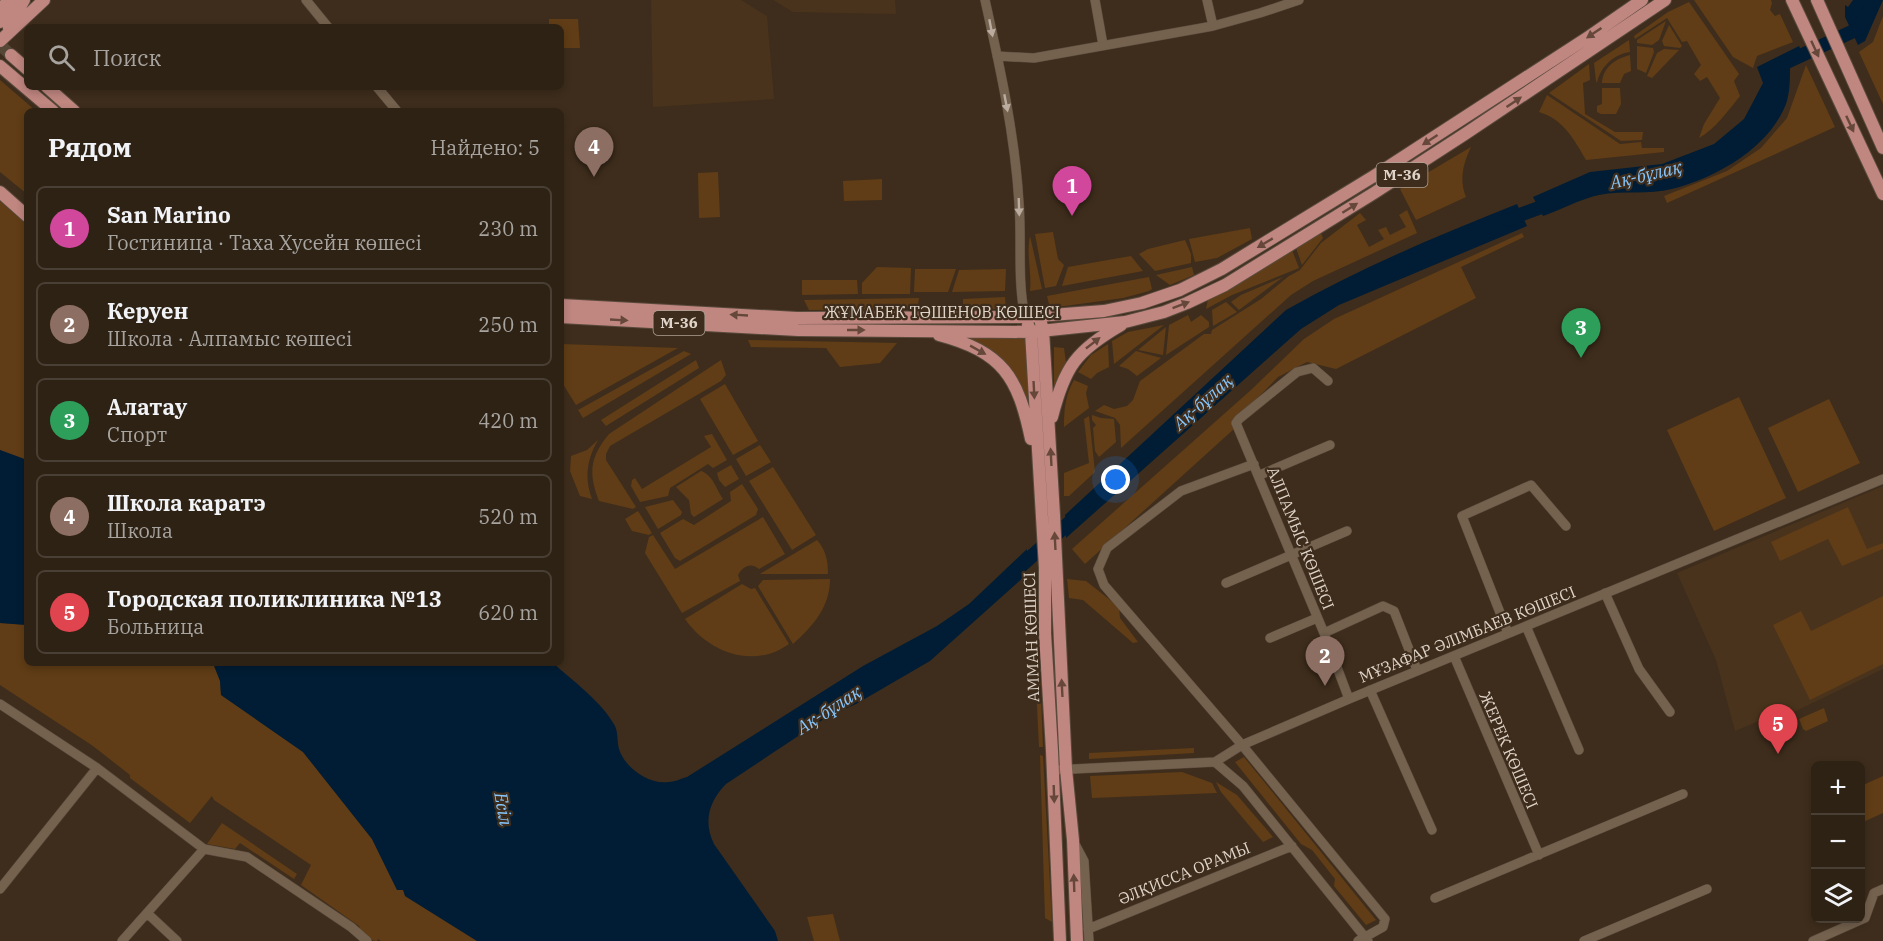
<!DOCTYPE html>
<html lang="ru">
<head>
<meta charset="utf-8">
<style>
  :root { --surface:#2e2215; --page:#362a1e; --text:#f1f3f6; --muted:#a7a4a0; --line:#493f34; --accent:#e88eff }
  body { margin:0; font-family:"IBM Plex Serif",serif; background:var(--page); color:var(--text) }
  .controls { position:absolute; right:18px; bottom:18px; display:grid; overflow:hidden; border-radius:9px; box-shadow:0 3px 9px #0003 }
  .controls button { width:54px; height:54px; display:grid; place-items:center; padding:0; border:0; border-bottom:2px solid var(--line); background:var(--surface); color:var(--text); font:30px sans-serif }
  .you { position:absolute; left:1116px; top:480px; width:21px; height:21px; margin:-15px; border:4px solid #fff; border-radius:50%; background:#1a73e8; box-shadow:0 0 0 9px #1a73e833 }
  .badge { display:grid; place-items:center; width:39px; height:39px; border-radius:50%; background:var(--accent); color:#fff; font-size:20px; font-weight:700 }
  .pin { position:absolute; translate:-50% -50px; filter:drop-shadow(0 2px 3px #0008) }
  .pin::after { content:''; position:absolute; top:32px; width:21px; height:18px; background:inherit; clip-path:polygon(0 0,100% 0,50% 100%) }
  .list { margin:0; padding:0; list-style:none }
  h2 { display:flex; justify-content:space-between; align-items:center; height:78px; margin:0; padding:0 24px; font-size:26px }
  h2 small { font-size:20px; font-weight:400; color:var(--muted) }
  .list li { display:grid; grid-template-columns:39px 1fr auto; gap:18px; align-items:center; box-sizing:border-box; height:84px; margin:0 12px 12px; padding:0 12px; border:2px solid var(--line); border-radius:9px }
  .list b { display:block; font-size:22px; white-space:nowrap }
  .list p { margin:0; font-size:20px; white-space:nowrap; color:var(--muted) }
  .list em { font-size:20px; font-style:normal; color:var(--muted) }
  .icon { flex:none; width:33px; height:33px; fill:none; stroke:currentColor; stroke-width:2; stroke-linecap:round; stroke-linejoin:round }
  .map { position:relative; flex:none; width:1883px; height:941px; overflow:hidden }
  .search { position:absolute; background:var(--surface); box-shadow:0 3px 9px #0003; left:24px; top:24px; width:540px; height:66px; display:flex; align-items:center; gap:15px; box-sizing:border-box; padding:0 21px; border-radius:9px; color:var(--muted); font-size:22px }
  .panel { position:absolute; background:var(--surface); box-shadow:0 3px 9px #0003; left:24px; top:108px; width:540px; height:558px; border-radius:9px }
  .map>svg:first-child { display:block }
  .built { fill:#49331c }
  .green { fill:#603d16 }
  .water { fill:#001d35 }
  .lines { fill:none; stroke-linecap:round; stroke-linejoin:round }
  .river { stroke:#001d35; stroke-width:14 }
  .major-tunnel { stroke:#564636; stroke-width:12; stroke-dasharray:12 6; stroke-linecap:butt }
  .minor-casing { stroke:#594a3c; stroke-width:10 }
  .major-casing { stroke:#594a3c; stroke-width:14 }
  .minor { stroke:#74614e; stroke-width:9 }
  .major { stroke:#c08680; stroke-width:12 }
  .oneway { fill:#baac9e }
  .oneway2 { fill:#65483a }
  .labels { text-anchor:middle; stroke-width:4.5; stroke-linejoin:round; paint-order:stroke }
  .shield { fill:#3e2d1c; stroke:#afa295; stroke-width:1.5 }
  .shield-label { font-size:15px; font-weight:bold; fill:#dfd4c9 }
  .street-label { font-size:16px; fill:#dfd4c9; stroke:#3e2d1c }
  .water-label { font-size:18px; font-style:italic; fill:#86c7ff; stroke:#3e2d1c }
</style>
</head>
<body>
<div class="map">
<svg width="1883" height="941" viewBox="0 0 1883 941">
  <rect width="100%" height="100%" fill="#3e2d1c"/>
  <path class="built" d="M651 0H741L767 16 774 99 653 107Z
    M773 0H895L896 14 793 12Z
    M1883 486V669L1794 712 1788 709 1735 731 1716 660 1677 573Z"/>
  <path class="green" d="M1694 0H1771L1772 3 1770 10 1775 16 1780 14 1793 42 1757 56 1753 68 1733 57Z
    M1689 2 1739 74 1734 81 1740 96C1729 110 1714 130 1699 138L1704 124 1720 98 1707 77 1700 81 1694 74 1701 65 1687 41 1682 42 1667 18 1635 39 1634 36 1668 12Z
    M1883 16V104L1859 52 1873 42Z
    M549 19H578L580 48H561V27H549Z
    M1666 21 1659 40 1652 45 1637 43V40Z
    M1669 25 1682 46 1680 48 1664 46 1662 41Z
    M1629 40 1630 52C1614 54 1600 67 1597 83L1596 81 1594 63Z
    M1637 46 1653 48 1654 52 1646 73 1637 69Z
    M1664 49 1679 50 1652 78 1647 76 1657 53Z
    M1630 55 1631 71 1624 74 1620 83H1602C1603 67 1615 59 1630 55Z
    M1589 64 1590 80 1583 83 1585 114 1615 132H1643L1642 140 1621 141 1549 93Z
    M1806 65 1835 127 1667 203 1664 196 1727 171 1761 148 1787 118Z
    M0 80 36 111H27V194L0 172Z
    M1602 88H1620L1621 104 1616 114H1601L1597 112V106L1602 104Z
    M1547 95 1620 144 1641 142 1642 148H1664V152L1586 160C1574 139 1563 119 1539 112Z
    M1471 147C1463 164 1459 180 1466 197L1416 220 1400 189Z
    M718 172 720 217 699 218 698 173Z
    M882 179V200L844 201 843 181Z
    M0 201 18 217 27 222V460L0 450Z
    M1407 210 1417 233 1313 281 1291 295 1121 448 1120 425 1115 418 1095 411 1104 405 1114 409 1127 406 1133 400 1140 381 1204 334H1211L1212 330 1261 299 1289 276 1300 270 1321 243 1360 213 1366 220 1357 225 1369 247 1384 239 1378 230 1386 227 1390 235 1406 227 1399 215Z
    M1250 228 1252 239 1217 258 1195 262 1189 239Z
    M1320 231 1323 238 1302 265 1296 248Z
    M1053 232 1058 259 1064 265 1056 286 1045 288 1035 234Z
    M1522 233 1524 237 1461 267 1476 298 1336 369 1307 362 1278 377 1233 423 1235 428 1085 564 1072 549 1251 390 1304 339 1334 319Z
    M1030 236 1042 289 1030 291C1032 272 1026 255 1030 236Z
    M1185 240 1191 254V263L1155 271 1139 254 1148 249Z
    M1292 250 1299 268 1232 295 1206 309 1208 299Z
    M1131 256 1143 271 1062 286 1068 267Z
    M877 267 911 268 910 294H862V283Z
    M1192 267 1194 275 1170 285 1156 275Z
    M915 269H956L948 292H914Z
    M1006 269 1005 291 952 292 959 270Z
    M1149 277 1152 289 1149 291 1123 298 1050 308 1047 296Z
    M1283 277 1239 310 1231 302 1241 295Z
    M802 280H857L858 294 802 295Z
    M1005 297 1006 309H976L963 304V299Z
    M919 298 918 305H912L906 309 809 310 804 300Z
    M1226 302 1237 312 1213 326 1212 310Z
    M1188 315 1191 322 1201 315 1209 322V327L1166 355 1169 325Z
    M1164 325 1114 364 1112 341 1128 332Z
    M1166 327 1163 355 1138 350Z
    M961 336H1026L1029 404C1013 367 1001 350 961 336Z
    M748 340 897 343 880 363 840 367 826 348 751 347Z
    M561 344 678 348 576 405 561 381Z
    M1108 344 1109 367 1097 373 1091 379 1078 372 1091 355Z
    M1054 347 1064 348 1066 363 1054 389Z
    M684 351 691 354 583 418 578 410Z
    M1136 351 1161 358 1137 376 1128 369 1119 366Z
    M696 360 699 368 606 426 601 420Z
    M721 360 726 375 721 381 610 446 606 454V460L636 507 633 509 599 501C588 473 590 457 609 434Z
    M1074 380 1088 386 1086 393 1089 408 1064 427C1064 411 1065 395 1074 380Z
    M725 384 758 441 733 455 700 399Z
    M1739 397 1786 498 1714 531 1667 430Z
    M1829 399 1860 463 1798 492 1768 428Z
    M1092 415 1101 418 1114 419 1116 442 1099 457 1095 451 1093 428 1096 425 1092 420Z
    M1089 416 1095 472 1069 496H1064V473L1089 463 1084 419Z
    M712 434 727 460 713 468 708 464 670 488 668 496 640 502 631 486 632 480 635 478 642 489 711 447 704 436Z
    M598 440C587 459 584 478 592 499L580 496 570 471 571 456 587 450Z
    M760 445 771 462 746 476 736 459Z
    M731 465 739 479 725 487 719 480 717 473Z
    M773 467 816 535 792 550 749 481Z
    M701 471C713 475 716 489 723 499L694 517 691 514 689 500 676 487Z
    M742 484 758 509 756 515 680 561 675 558 660 533 683 519 694 525 731 501 730 492Z
    M673 500 682 512 681 515 658 529 645 507Z
    M1848 507 1867 549 1883 543V549L1842 566 1828 539 1780 561 1771 542Z
    M638 511 652 533 649 535 632 531 625 519Z
    M763 517 785 554 759 569C751 562 743 566 738 575L740 581 682 613 645 553 649 537 653 535 675 569Z
    M817 540C826 550 828 561 828 574H760Z
    M830 579C830 607 813 626 793 644L758 586 763 580Z
    M1067 579 1086 581 1119 607 1120 618 1138 642 1133 643 1083 600 1069 598Z
    M742 584 751 589 755 588 789 644C784 647 778 651 772 653 738 664 704 646 685 619Z
    M1883 596V664L1810 700 1773 625 1801 611 1811 631Z
    M0 623 27 625V663H213L220 681 221 695 303 752 372 839 397 890H404L405 896 477 941H381L378 939 377 941C370 941 360 933 359 926L301 885 311 865 214 800 212 796 190 823 130 778V775L93 746 0 685Z
    M1040 673 1043 747H1039L1036 686Z
    M1824 708 1828 721 1806 731 1803 729 1799 719Z
    M1194 748V753L1089 759V753Z
    M1040 755 1043 756 1052 922 1045 918Z
    M1244 757 1376 920 1366 925 1334 886 1335 879 1312 850 1301 844 1235 762Z
    M1182 772 1212 783 1217 793 1092 798 1090 776Z
    M1883 776V813L1861 823V786Z
    M1216 782 1237 795 1273 837 1263 842 1221 792Z
    M222 823 297 874 294 879 240 843 235 849 207 844Z
    M833 914 840 941H814L807 917Z"/>
  <path class="water" d="M1853 0H1883L1865 41 1858 45 1845 17V5L1848 7Z
    M1799 46 1806 60 1790 67C1790 80 1790 92 1786 104 1769 148 1716 178 1672 189 1649 195 1623 190 1599 195 1580 199 1561 210 1543 216L1533 197 1590 172 1662 164 1714 144 1744 119 1763 83 1757 67Z
    M1517 204 1527 226 1339 305 1301 329 1066 538 1065 515 1286 310C1360 268 1439 235 1517 204Z
    M0 450 27 460V625L0 623Z
    M1027 549 1026 575 930 661 856 704 827 717 726 784C709 801 703 822 714 844L775 931 778 941H477L405 896 403 890H397L372 839 303 752 221 695 220 681 213 663H553C572 680 603 703 615 726 618 732 617 741 619 749 625 768 649 785 669 782 675 782 682 778 687 777L863 666 937 626 969 604Z"/>
  <g class="lines">
    <path class="river" d="M1787 62 1860 28 1875 0
      M1506 220 1555 202
      M1013 573 1079 514"/>
    <path class="major-tunnel" d="M0 45 11 55"/>
    <defs>
      <path id="minor" d="M306 0 328 27
        M985 0C1000 67 1015 135 1019 203 1022 241 1017 279 1025 317
        M1095 0 1103 45
        M1207 0 1213 26
        M997 56 1034 58 1213 26 1260 13 1299 0
        M377 87 397 111
        M1328 381 1313 368 1297 372 1239 419 1236 423 1324 633 1349 699
        M1254 464 1181 491 1107 548 1098 569 1104 585 1242 745 1385 919 1383 927 1358 941
        M1260 475 1330 445
        M1226 583 1347 531
        M1605 593 1639 669 1670 712
        M1526 626 1579 750
        M1324 633 1383 606 1394 611 1417 670
        M1508 633 1462 516 1531 485 1566 526
        M1270 638 1317 618
        M1454 656 1539 855
        M1370 690 1432 830
        M0 704 97 768 204 849 247 857 351 927 367 941
        M1215 762 1243 786 1368 941
        M1053 770 1215 762 1242 745 1349 699 1883 479
        M1075 844 1084 861 1089 941
        M0 889 97 768
        M1435 898 1683 794
        M147 913 177 941
        M1088 929 1292 846
        M122 941 204 849
        M1584 941 1707 889
        M1813 941 1865 918 1874 893 1883 889"/>
      <path id="major" d="M1792 0 1883 194
        M1817 0 1883 148
        M0 10 9 0
        M0 22 18 3
        M9 28 24 0
        M0 41 44 0
        M11 55 27 69
        M0 66 53 111
        M47 87 74 111
        M0 192 27 216
        M561 305 797 318 1025 317 1104 311 1142 303 1180 290 1222 269 1374 176 1590 36 1642 0
        M561 317 798 330 1031 332 1125 322 1164 312 1187 303 1225 285 1374 193 1465 134 1665 0
        M1041 323 1043 330 1054 515 1066 769 1073 840 1077 941
        M1028 325 1031 332 1045 568V633L1052 751 1060 941
        M939 335C1003 352 1018 377 1031 439
        M1052 417C1065 366 1076 351 1121 325"/>
    </defs>
    <use href="#minor" class="minor-casing"/>
    <use href="#major" class="major-casing"/>
    <use href="#minor" class="minor"/>
    <use href="#major" class="major"/>
  </g>
  <defs><path id="oneway-solid" d="M-6-.8H1V-3.2L6.5 0L1 3.2V.8H-6Z" transform="scale(1.5)"/></defs>
  <g class="oneway">
    <use href="#oneway-solid" transform="translate(991 28) rotate(79)"/>
    <use href="#oneway-solid" transform="translate(1006 103) rotate(79)"/>
    <use href="#oneway-solid" transform="translate(1019 207) rotate(88)"/>
  </g>
  <g class="oneway2">
    <use href="#oneway-solid" transform="translate(1594 33) rotate(146)"/>
    <use href="#oneway-solid" transform="translate(1815 49) rotate(65)"/>
    <use href="#oneway-solid" transform="translate(1514 102) rotate(-34)"/>
    <use href="#oneway-solid" transform="translate(1850 124) rotate(65)"/>
    <use href="#oneway-solid" transform="translate(1430 140) rotate(147)"/>
    <use href="#oneway-solid" transform="translate(1350 208) rotate(-32)"/>
    <use href="#oneway-solid" transform="translate(1265 243) rotate(149)"/>
    <use href="#oneway-solid" transform="translate(1181 305) rotate(-21)"/>
    <use href="#oneway-solid" transform="translate(739 315) rotate(-177)"/>
    <use href="#oneway-solid" transform="translate(619 320) rotate(3)"/>
    <use href="#oneway-solid" transform="translate(856 330)"/>
    <use href="#oneway-solid" transform="translate(1093 343) rotate(-38)"/>
    <use href="#oneway-solid" transform="translate(978 350) rotate(29)"/>
    <use href="#oneway-solid" transform="translate(1034 390) rotate(87)"/>
    <use href="#oneway-solid" transform="translate(1051 457) rotate(-93)"/>
    <use href="#oneway-solid" transform="translate(1055 541) rotate(-93)"/>
    <use href="#oneway-solid" transform="translate(1062 688) rotate(-93)"/>
    <use href="#oneway-solid" transform="translate(1054 794) rotate(88)"/>
    <use href="#oneway-solid" transform="translate(1074 883) rotate(-92)"/>
  </g>
  <g class="labels">
    <g class="shield">
      <rect x="1376.5" y="163" width="51" height="24" rx="4.5"/>
      <rect x="653.5" y="311" width="51" height="24" rx="4.5"/>
    </g>
    <g class="shield-label">
      <text x="1402" y="180">M-36</text>
      <text x="679" y="328">M-36</text>
    </g>
    <g class="street-label">
      <text x="942" y="318">ЖҰМАБЕК ТӘШЕНОВ КӨШЕСІ</text>
      <text transform="translate(1301 538) rotate(68)" y="6">АЛПАМЫС КӨШЕСІ</text>
      <text transform="translate(1467 634) rotate(-22)" y="6">МҰЗАФАР ӘЛІМБАЕВ КӨШЕСІ</text>
      <text transform="translate(1031 637) rotate(-92)" y="6">АММАН КӨШЕСІ</text>
      <text transform="translate(1509 750) rotate(67)" y="6">ЖЕРЕК КӨШЕСІ</text>
      <text transform="translate(1184 873) rotate(-22)" y="6">ӘЛҚИССА ОРАМЫ</text>
    </g>
    <g class="water-label">
      <text transform="translate(1646 175) rotate(-13)" y="6">Ақ-бұлақ</text>
      <text transform="translate(1203 402) rotate(-42)" y="6">Ақ-бұлақ</text>
      <text transform="translate(829 710) rotate(-33)" y="6">Ақ-бұлақ</text>
      <text transform="translate(503 809) rotate(80)" y="6">Есіл</text>
    </g>
  </g>
</svg>
<div class="controls">
<button>+</button>
<button>−</button>
<button><svg class="icon" aria-label="layers" viewBox="0 0 24 24"><path d="M12 4l9 5-9 5-9-5zM3 14l9 5 9-5"/></svg></button>
</div>
<div class="you"></div>
<div class="pin badge" style="left:1072px;top:216px;background:#d1479c">1</div>
<div class="pin badge" style="left:1325px;top:686px;background:#8d6e63">2</div>
<div class="pin badge" style="left:1581px;top:358px;background:#2e9e5b">3</div>
<div class="pin badge" style="left:594px;top:177px;background:#8d6e63">4</div>
<div class="pin badge" style="left:1778px;top:754px;background:#e0444e">5</div>
<div class="search"><svg class="icon" aria-label="search" viewBox="0 0 24 24"><circle cx="10" cy="10" r="6"/><path d="M15 15l6 6"/></svg>Поиск</div>
<section class="panel">
<h2>Рядом<small>Найдено: 5</small></h2>
<ul class="list">
<li><span class="badge" style="background:#d1479c">1</span><div><b>San Marino</b><p>Гостиница · Таха Хусейн көшесі</p></div><em>230 m</em></li>
<li><span class="badge" style="background:#8d6e63">2</span><div><b>Керуен</b><p>Школа · Алпамыс көшесі</p></div><em>250 m</em></li>
<li><span class="badge" style="background:#2e9e5b">3</span><div><b>Алатау</b><p>Спорт</p></div><em>420 m</em></li>
<li><span class="badge" style="background:#8d6e63">4</span><div><b>Школа каратэ</b><p>Школа</p></div><em>520 m</em></li>
<li><span class="badge" style="background:#e0444e">5</span><div><b>Городская поликлиника №13</b><p>Больница</p></div><em>620 m</em></li>
</ul>
</section>
</div>
</body>
</html>
